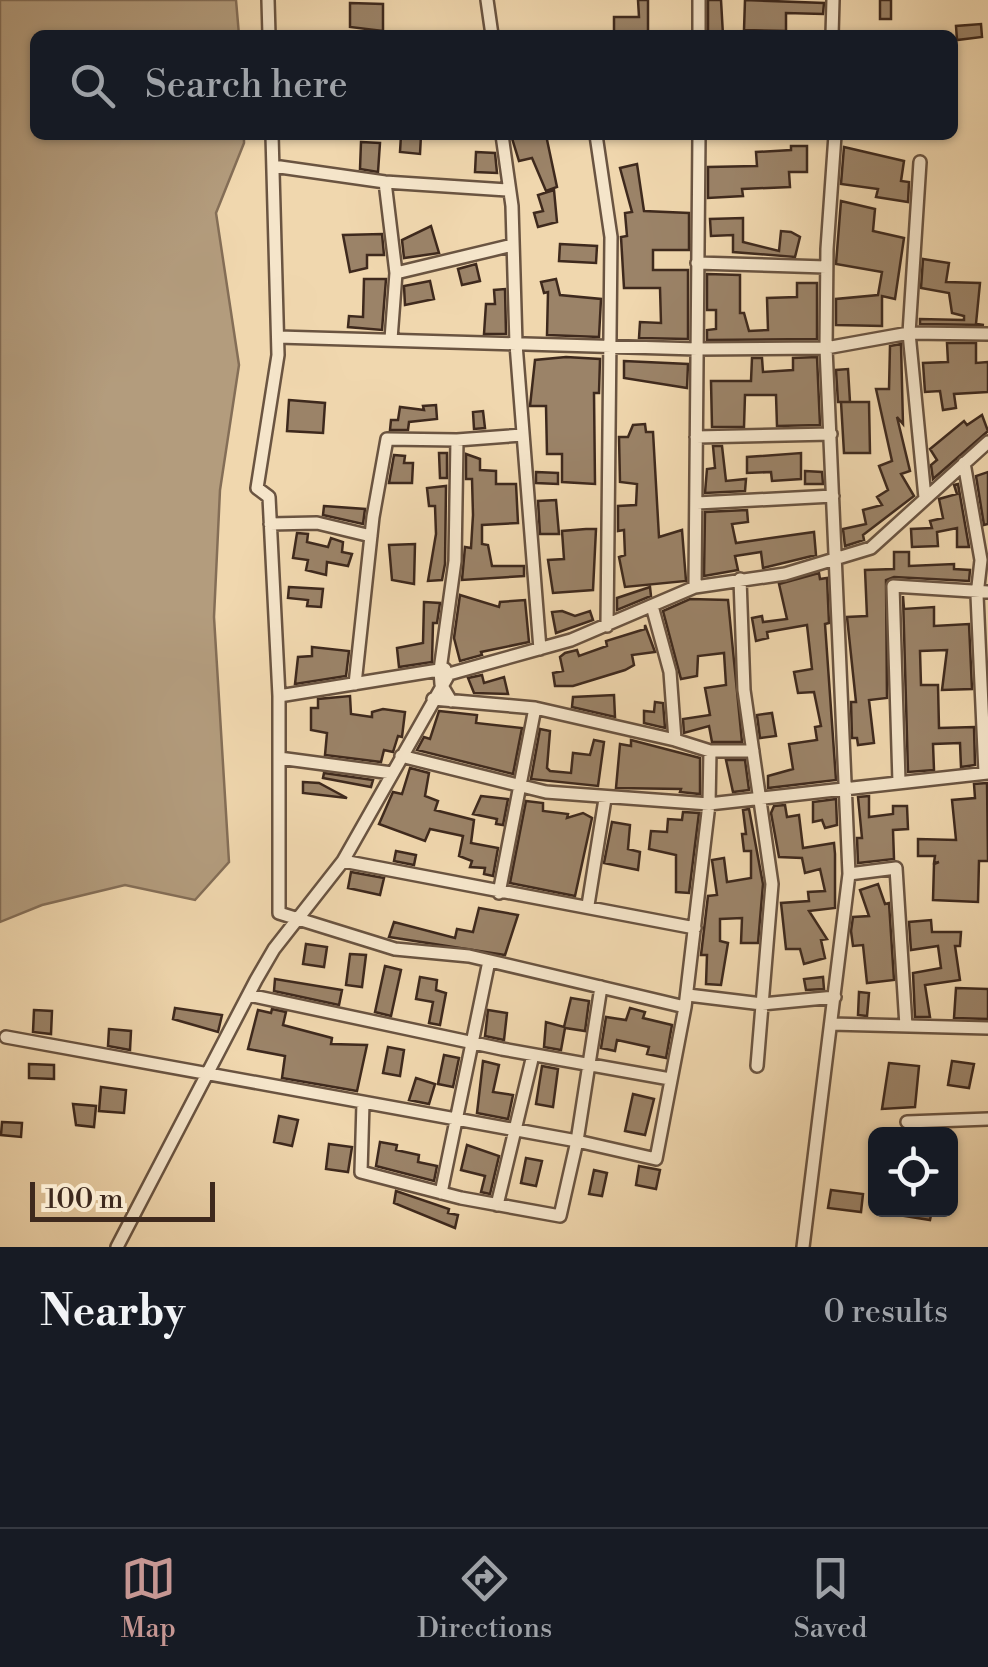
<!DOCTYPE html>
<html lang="en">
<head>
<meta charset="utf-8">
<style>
  :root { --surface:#171b24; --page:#242831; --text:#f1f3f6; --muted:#9ea1a6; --line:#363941; --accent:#c59692 }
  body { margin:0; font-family:"Libre Bodoni",serif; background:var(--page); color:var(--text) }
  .controls { position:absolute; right:30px; bottom:30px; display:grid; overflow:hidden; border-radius:15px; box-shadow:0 2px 8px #0004 }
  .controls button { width:90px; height:90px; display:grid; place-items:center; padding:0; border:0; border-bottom:2px solid var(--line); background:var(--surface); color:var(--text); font:50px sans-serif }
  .scale { position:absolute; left:30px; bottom:25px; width:185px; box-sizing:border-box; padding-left:10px; border:5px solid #3e291d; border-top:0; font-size:28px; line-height:35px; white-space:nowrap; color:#3e291d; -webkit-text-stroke:8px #f5e5ca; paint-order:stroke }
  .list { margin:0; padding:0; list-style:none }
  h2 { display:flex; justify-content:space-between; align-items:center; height:130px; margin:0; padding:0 40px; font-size:42px }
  h2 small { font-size:32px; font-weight:400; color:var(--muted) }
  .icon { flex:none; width:55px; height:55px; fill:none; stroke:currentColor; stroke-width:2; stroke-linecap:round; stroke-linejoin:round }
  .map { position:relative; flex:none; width:988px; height:1247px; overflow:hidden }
  .search { position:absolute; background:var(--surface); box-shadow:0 2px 8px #0004; left:30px; right:30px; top:30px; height:110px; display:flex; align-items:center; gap:25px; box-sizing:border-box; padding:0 35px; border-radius:15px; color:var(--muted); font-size:38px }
  .sheet { height:280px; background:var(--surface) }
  nav { display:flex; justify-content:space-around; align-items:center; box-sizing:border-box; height:140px; border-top:2px solid var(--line); background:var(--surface); font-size:28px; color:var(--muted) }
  nav a { display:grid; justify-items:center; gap:5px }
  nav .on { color:var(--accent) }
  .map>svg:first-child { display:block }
  .water { fill:#b39c7d; stroke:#846e57; stroke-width:2.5 }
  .building { fill:#9b8368; stroke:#3e291d; stroke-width:2.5 }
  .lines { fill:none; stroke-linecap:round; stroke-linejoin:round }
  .minor-casing { stroke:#6a5441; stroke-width:16 }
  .minor { stroke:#f5e5ca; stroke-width:11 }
</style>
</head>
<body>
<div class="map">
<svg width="988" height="1247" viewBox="0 0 988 1247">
  <rect width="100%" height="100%" fill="#f0d7ae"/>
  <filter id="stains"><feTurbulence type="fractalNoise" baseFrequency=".002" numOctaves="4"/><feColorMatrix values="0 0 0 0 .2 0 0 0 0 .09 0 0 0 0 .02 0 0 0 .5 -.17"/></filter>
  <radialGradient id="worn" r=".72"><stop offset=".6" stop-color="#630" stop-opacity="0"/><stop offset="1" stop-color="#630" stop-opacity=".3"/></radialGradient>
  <path class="water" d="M0 0H236L239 35H35V135H244V143L216 213 239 365 220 490 214 617 229 862 195 900 125 885 42 905 0 922Z"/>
  <path class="building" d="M638 0H648V35H614V17H639Z
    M708 0H721L723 35H708Z
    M745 0 824 3 823 14 786 13V31L744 30Z
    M880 0H891V19H880Z
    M350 3 383 4V31L350 27Z
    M981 24 982 37 957 40 956 26Z
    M401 135H421L420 154 400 152Z
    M511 135H546L557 187 546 191 532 158 519 161Z
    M361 142 380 143 378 172 360 169Z
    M791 146H807V172H789L790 187 742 189 743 196 708 198V167L757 166 756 152 791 150Z
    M844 147 904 161 901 181 909 182 908 202 876 197 878 189 841 184Z
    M476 152 495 153 497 173 475 172Z
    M637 164 644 211 689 213V250H653V270H688V339L639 338 640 322 661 323 660 288H624L621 237 627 236 625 213 632 212 620 168Z
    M554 190 557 222 538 227 534 213 543 211 538 195Z
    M841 201 875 209 873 231 904 238 895 299 882 296V326L836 325V299L878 295 882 272 836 264Z
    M743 218V242L779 251 781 231 791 232 800 237 795 257 733 252V235L711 236 710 219Z
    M431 226 439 253 404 258 402 240Z
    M382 234 384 255H367V268L350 272 343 235Z
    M560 244 597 246 596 263 559 261Z
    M923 259 949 263 946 282 980 283 976 324 984 325 920 324V319L964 320V316L952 313 949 293 921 288Z
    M476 264 480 281 462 285 458 269Z
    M707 274 740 275V313H744L749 331 768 330 767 298 797 297V283H817V339L707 340V330L716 329V310H707Z
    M364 279H386L382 330 348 327 349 316 363 317Z
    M556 279 560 295 601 299 599 337 547 335 548 292 544 293 541 282Z
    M430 281 434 299 405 305 404 286Z
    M505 289 506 334H484L486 304H495L494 290Z
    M947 343H976V363L988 362V392L954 394 956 408 943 410 940 391 925 392 923 363 948 362Z
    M901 344 903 424 897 417 910 471 901 474 914 496 863 535 864 540 845 546 843 529 866 524 863 510 882 505 877 497 888 490 879 466 892 461 876 389H889L890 346Z
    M566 357 600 359 599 393H594L595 484 562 482V454H547L546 406H530L535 360Z
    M817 357 820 425 777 426 776 395H745L744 427H712L711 381H751L752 358H762L763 372 793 370V358Z
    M624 361 688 364 687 388 624 378Z
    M848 369 850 402H838L836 370Z
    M289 400 325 403 323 433 287 431Z
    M841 402H869L870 453H844Z
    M436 405 437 419 409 422 408 430H390L391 420H398L400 407 424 410 423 406Z
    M483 411 485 428 474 429 473 412Z
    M982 415 988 431 933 479 931 465 937 460 930 449 964 421 967 425Z
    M645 424 646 432H653L659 537 682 530 686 581 625 587 619 557 625 555 624 530 618 531V506L636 505 637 484 620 482 619 437H628L633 425Z
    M713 446H722L726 481 746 479 745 491 705 493 707 469 715 468Z
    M439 453H447V478H440Z
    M801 453V479L772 481 771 472 747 473V457Z
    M466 454 480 459V470L496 471V484H516L518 523 482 525V544L488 545 492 566H524V576L462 580 465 547 471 548 473 515 472 479H466Z
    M394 455 405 456 404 463H413L412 483H389Z
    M805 471 822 472 823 484H805Z
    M536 472 558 473V484L536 483Z
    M988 472V524L984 525 976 476Z
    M958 484 969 547H957V528L937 532 938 546 912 547 911 529 932 528 930 521 943 518 939 499 957 494 954 485Z
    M446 486 445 564 442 580 428 581 436 534 435 506H429L427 488Z
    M556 500 559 534H540L538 501Z
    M324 506 365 509 363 524 323 515Z
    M747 510 748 522 732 524 736 543 814 532 816 555 763 568 761 552 735 556 738 570 704 576 705 512Z
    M586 529H596L593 590 553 593 548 560 564 559 562 531Z
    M297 533 308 534 307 542 328 547 331 538 343 542 342 552 352 554 348 566 327 562 326 575 306 570 308 560 293 558Z
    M415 544 414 584 392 580 389 545Z
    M894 552H909V566L954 564V569L970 570 969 581 894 577 886 580 887 698 869 700 874 743 858 745 857 738H852L851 702H856L847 617 867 616 865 570 894 569Z
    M819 573 820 579 827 578 829 623 825 624 836 780 768 788V776L793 769 789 744 817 740 815 727 821 726 814 692 798 693 794 672 812 669 807 625 767 632 768 638 756 641 752 618 762 616 763 622 787 619 779 584Z
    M289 587 323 589 321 607 307 606 308 600 288 598Z
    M650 587 651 596 617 610V598Z
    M460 595 499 607 500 602 525 600 529 642 481 652 482 655 460 661 454 638Z
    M903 596 904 609 934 607V626L969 624 972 689 942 690 947 650 920 651 921 685H938L939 728 974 727 975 765 961 767 960 743 933 744 934 770 908 772Z
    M690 599 728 600 742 742H712L709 726 684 733 683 719 710 715 705 688 726 685 724 653 698 656 697 676 681 679 663 611Z
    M424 602 440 603 437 623H433L432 662 399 667 397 648 423 643Z
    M562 611 575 616 590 611 593 620 556 633 552 612Z
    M645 625 655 652 632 655 634 665 625 670 573 686H555L553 673 563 671 560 657 565 653 577 650 579 656 607 646 606 641 645 629Z
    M312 647 349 651 346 676 295 684 298 657 312 656Z
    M482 675 484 683 504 677 508 694 474 693 468 678Z
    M614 695 615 717 572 707 573 697Z
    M350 696 351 714 372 717V712L383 709 405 712 402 737 398 736 393 752 384 750 381 762 325 755 327 733 311 730V708H318V699Z
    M655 702 663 703 665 728 644 723V711L654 712Z
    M439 711 477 715 476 723 522 728 513 774 417 750 424 737 430 739Z
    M772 713 776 736 760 738 757 715Z
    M540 729 550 731 547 768 550 771 571 773 573 753 590 755 594 740 604 742 598 786 531 779Z
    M631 740 700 758V794L680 792 681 789 616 788 620 744 631 746Z
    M726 760H745L749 790 733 792Z
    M410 768 429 773 425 796 438 801 435 810 474 820 471 843 498 848 493 876 484 874 485 868 470 867 472 861 459 856 463 836 430 829 425 841 379 824 393 792 402 794Z
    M324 773 373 780 371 787 323 778Z
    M303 782 319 783 347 798 303 793Z
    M987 783 988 861H979L978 902 933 900 934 864 939 862 934 863 935 856H918V839L956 840 952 800 975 798 974 784Z
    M481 796 508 799 503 825 496 824 497 819 473 814Z
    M869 796V817L893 814V806H907L908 829 893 830 894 859 858 863 857 838H862L858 797Z
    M836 799 837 825 825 828 822 820 813 822V802Z
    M526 801 543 803V811L568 814 567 818 583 813 592 818 575 896 510 883Z
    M785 805 787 817 799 815 803 848 834 843 835 854V908L809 911 827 939 821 940 825 958 804 964 800 949H786L781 903 809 901 808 892 825 891 820 869 805 873 802 858 779 857 771 813 774 806Z
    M749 809 763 884 758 943H741L742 918 720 919V941L728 943 721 985 706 984 707 955H701L708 896 717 895 712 860 724 858 727 882 751 878V851H744L742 834H746L743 810Z
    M683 812 699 813 689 893 676 892V855L649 849 651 831 667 832 668 819 682 820Z
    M612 822 630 825 628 849 640 852 638 870 604 863Z
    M396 851 416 855 414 865 394 861Z
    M351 872 384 878 380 895 348 888Z
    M878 884 885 904 889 903 894 980 867 983 863 945 853 946 851 931 853 917 869 916 860 890Z
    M479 908 518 915 505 955 389 937 394 922 455 938 457 929 473 932Z
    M931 920 932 932H961L960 946H955L960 980 925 985 930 1017H915L913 973 941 968 938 946 911 950 909 922Z
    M306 944 327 947 324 967 303 964Z
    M350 954 366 955 362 987 346 985Z
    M385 966 401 970 391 1016 375 1012Z
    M420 977 437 980 436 990 446 993 440 1025 429 1023 433 1002 416 999Z
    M823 977 824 989 806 990 804 979Z
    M275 979 342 990 339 1005 274 991Z
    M956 988 988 989V1019L954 1018Z
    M859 992 869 993 867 1016 858 1015Z
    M571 998 589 1001 585 1031 565 1028 561 1050 544 1047 546 1022 564 1027Z
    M175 1008 222 1015 218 1032 173 1019Z
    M630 1008 645 1012 643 1018 672 1025 666 1058 647 1054 649 1047 617 1040 615 1051 601 1048 606 1017 626 1020Z
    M272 1009 286 1012 283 1025 332 1038 331 1044 367 1045 357 1091 282 1078 285 1056 248 1049 258 1010 271 1013Z
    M34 1010 52 1011 51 1034 33 1032Z
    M488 1010 507 1013 504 1040 485 1036Z
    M109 1029 131 1031 130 1050 108 1046Z
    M388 1047 404 1050 400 1076 383 1073Z
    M444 1055 459 1058 453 1087 438 1084Z
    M483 1061 499 1065 493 1092 513 1095 508 1119 477 1113Z
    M952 1061 974 1064 969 1088 948 1085Z
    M889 1063 919 1066 915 1107 882 1109Z
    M29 1064 54 1065V1079L29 1078Z
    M542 1066 558 1069 553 1107 536 1104Z
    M416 1078 435 1084 429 1104 409 1100Z
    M101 1087 126 1090 124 1113 99 1111Z
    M633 1094 654 1099 645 1135 625 1131Z
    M73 1104 96 1106 94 1127 76 1125Z
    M279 1116 298 1120 292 1146 274 1142Z
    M2 1122 22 1123 21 1137 1 1135Z
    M380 1142 397 1145 396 1150 419 1155 418 1162 437 1166 434 1181 376 1166Z
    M329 1144 352 1147 348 1172 326 1169Z
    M467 1145 499 1156 490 1194 481 1192 485 1176 461 1170Z
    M526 1158 542 1161 536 1186 521 1183Z
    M639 1166 660 1170 656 1189 636 1185Z
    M594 1170 607 1173 602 1196 589 1194Z
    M831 1190 863 1194 861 1212 828 1208Z
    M396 1191 449 1209 448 1213 458 1215 455 1228 394 1203Z
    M898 1210H932L930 1220 898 1215Z"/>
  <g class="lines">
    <defs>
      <path id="minor" d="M268 0 269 35
        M487 0 492 35
        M699 0V35
        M832 35 833 0
        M272 135 278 355 257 488 269 497 279 696V913L395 949 469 956 685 1007 709 804 710 751 675 740 670 672 652 606
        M502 135 512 206 516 344 540 649
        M596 135 611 237 607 626
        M920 162 909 333 925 498
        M273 166 385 182 507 190
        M385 182 396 273
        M697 263 826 267
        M278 337 697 349 826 348 909 333 988 334
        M391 339 396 273 513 245
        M696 437 831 434
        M964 463 981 560 977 595 985 773
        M697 503 833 496
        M270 524 317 523 371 536
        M740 579 744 690 772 884 757 1066
        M695 587 699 135
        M355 684 373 517 387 439 457 440 522 435
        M279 696 445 669
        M433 699 535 708 499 893
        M451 701 441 684 440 670 455 561 457 440
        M535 708 675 740
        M710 751H753
        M401 756 546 792 709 804 988 773
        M279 758 392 773
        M899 782 893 586 988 592
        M343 861 695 928
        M849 874 896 868 906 1026
        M588 905 605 799
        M249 995 502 1049 670 1079
        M688 995 762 1004 835 997
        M831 1024 988 1028
        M6 1037 577 1141 601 987
        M363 1103 361 1172 461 1198 560 1216 577 1141 656 1159 685 1007
        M907 1122 988 1119
        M441 1193 489 961
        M497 1205 533 1055
        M117 1247 256 980 274 949 343 861 449 674 571 640 695 587 785 574 871 548 988 442
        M803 1247 849 874 826 348 827 249 835 135"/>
    </defs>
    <use href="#minor" class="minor-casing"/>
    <use href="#minor" class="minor"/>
  </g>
  <rect width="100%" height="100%" filter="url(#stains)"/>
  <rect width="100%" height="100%" fill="url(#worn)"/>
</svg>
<div class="controls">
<button><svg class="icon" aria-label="locate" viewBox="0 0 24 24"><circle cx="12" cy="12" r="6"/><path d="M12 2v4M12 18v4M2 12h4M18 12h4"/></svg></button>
</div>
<div class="scale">100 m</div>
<div class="search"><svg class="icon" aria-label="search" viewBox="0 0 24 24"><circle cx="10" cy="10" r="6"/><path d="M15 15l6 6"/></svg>Search here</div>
</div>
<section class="sheet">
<h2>Nearby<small>0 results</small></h2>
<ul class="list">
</ul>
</section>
<nav>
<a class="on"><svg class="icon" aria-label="map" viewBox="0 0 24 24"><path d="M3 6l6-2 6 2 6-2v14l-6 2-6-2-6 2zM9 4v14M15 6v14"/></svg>Map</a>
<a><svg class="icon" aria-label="directions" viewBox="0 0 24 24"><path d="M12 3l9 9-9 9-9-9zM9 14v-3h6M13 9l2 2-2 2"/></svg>Directions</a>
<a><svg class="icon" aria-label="saved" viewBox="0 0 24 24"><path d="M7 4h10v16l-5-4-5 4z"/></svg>Saved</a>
</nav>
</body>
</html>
